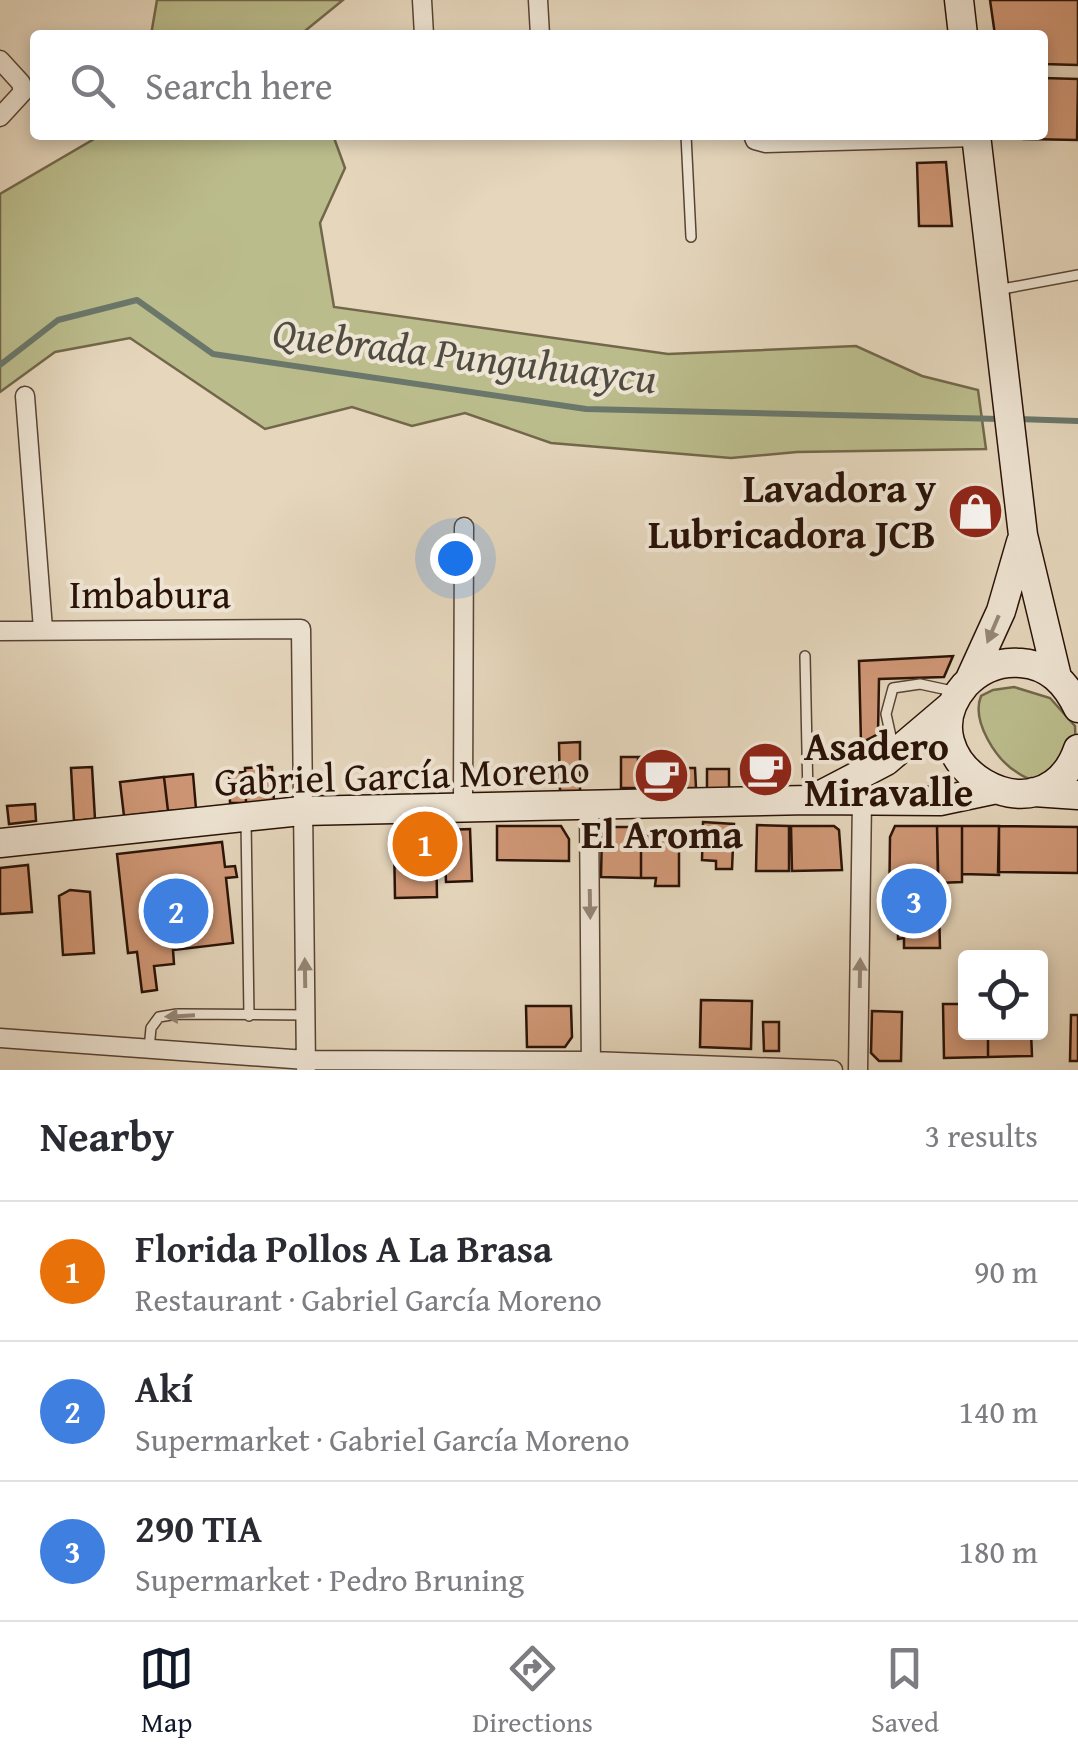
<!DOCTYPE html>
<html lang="en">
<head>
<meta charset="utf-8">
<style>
  :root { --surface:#fff; --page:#f2f2f3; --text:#2b2b33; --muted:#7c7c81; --line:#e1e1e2; --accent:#111827 }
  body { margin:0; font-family:"Gentium Book Plus",serif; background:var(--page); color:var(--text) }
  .controls { position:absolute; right:30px; bottom:30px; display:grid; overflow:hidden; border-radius:10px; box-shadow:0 5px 15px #0003 }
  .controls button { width:90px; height:90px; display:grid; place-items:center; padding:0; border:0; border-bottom:2px solid var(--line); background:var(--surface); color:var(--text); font:50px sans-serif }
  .you { position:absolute; left:455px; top:558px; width:35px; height:35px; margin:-25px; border:8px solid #fff; border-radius:50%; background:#1a73e8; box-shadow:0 0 0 15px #1a73e833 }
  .badge { display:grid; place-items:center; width:65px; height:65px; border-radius:50%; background:var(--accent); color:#fff; font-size:32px; font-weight:700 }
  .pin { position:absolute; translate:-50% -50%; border:5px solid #fff; box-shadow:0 2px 10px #0006 }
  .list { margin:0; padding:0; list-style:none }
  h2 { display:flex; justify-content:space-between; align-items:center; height:130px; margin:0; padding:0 40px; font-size:42px }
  h2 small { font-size:32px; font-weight:400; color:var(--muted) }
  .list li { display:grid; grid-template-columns:65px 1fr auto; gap:30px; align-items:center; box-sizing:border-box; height:140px; padding:0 40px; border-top:2px solid var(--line) }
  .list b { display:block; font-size:38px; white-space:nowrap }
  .list p { margin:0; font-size:32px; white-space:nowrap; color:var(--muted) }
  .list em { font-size:32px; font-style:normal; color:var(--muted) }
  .icon { flex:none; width:55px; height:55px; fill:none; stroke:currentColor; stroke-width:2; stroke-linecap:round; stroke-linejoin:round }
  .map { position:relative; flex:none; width:1078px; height:1070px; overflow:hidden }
  .search { position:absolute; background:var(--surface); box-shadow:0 5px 15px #0003; left:30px; right:30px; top:30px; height:110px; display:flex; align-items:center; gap:25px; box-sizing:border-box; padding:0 35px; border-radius:10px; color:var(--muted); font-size:38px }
  .sheet { height:550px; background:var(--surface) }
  nav { display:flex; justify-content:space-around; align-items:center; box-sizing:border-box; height:140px; border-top:2px solid var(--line); background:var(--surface); font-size:28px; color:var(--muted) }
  nav a { display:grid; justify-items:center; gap:5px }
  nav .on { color:var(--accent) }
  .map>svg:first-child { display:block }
  .green { fill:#bbbc8c; stroke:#72674a; stroke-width:2.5 }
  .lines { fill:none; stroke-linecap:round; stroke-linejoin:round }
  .stream { stroke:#6a776a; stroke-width:6 }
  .building { fill:#d09776; stroke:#291207; stroke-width:2.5 }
  .service-casing { stroke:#584334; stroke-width:12 }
  .minor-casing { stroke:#584334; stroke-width:21 }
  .secondary-casing { stroke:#291207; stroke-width:31 }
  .service { stroke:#eee4d3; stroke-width:9 }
  .minor { stroke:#eee4d3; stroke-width:18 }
  .secondary { stroke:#eee4d3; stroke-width:28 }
  .oneway { fill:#958677 }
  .labels { text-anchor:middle; stroke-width:8; stroke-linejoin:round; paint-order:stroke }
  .poi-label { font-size:40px; font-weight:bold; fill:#291207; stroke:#eee4d3; text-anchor:end }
  .street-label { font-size:40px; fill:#291207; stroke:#eee4d3 }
  .water-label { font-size:42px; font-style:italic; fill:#4f4d41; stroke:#eee4d3 }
</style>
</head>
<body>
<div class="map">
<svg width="1078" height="1070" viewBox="0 0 1078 1070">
  <rect width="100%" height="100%" fill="#e5d6bc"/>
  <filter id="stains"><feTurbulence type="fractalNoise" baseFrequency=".002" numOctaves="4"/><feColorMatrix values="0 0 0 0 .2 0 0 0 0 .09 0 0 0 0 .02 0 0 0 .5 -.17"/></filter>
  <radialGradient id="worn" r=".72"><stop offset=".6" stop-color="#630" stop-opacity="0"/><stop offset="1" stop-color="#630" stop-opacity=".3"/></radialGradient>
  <path class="green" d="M157 0H343L300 35H151Z
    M101 135H333L345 168 320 223 334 307 668 354 856 346 922 376 978 390 986 449 797 452 731 458 551 443 465 413 412 426 352 407 265 429 130 338 55 352 0 392V194Z
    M1014 687 1050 698 1075 726 1076 757 1041 784C1034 781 1025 778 1018 773 996 760 971 721 981 696L993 690Z"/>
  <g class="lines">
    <path class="stream" d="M0 365 58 320 137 300 213 354 586 409 1000 419
      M1018 419 1078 421"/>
  </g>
  <path class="building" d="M990 0H1078V65L1043 64V35H995Z
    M1043 78 1078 79 1077 140 1024 139V135H1043Z
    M946 162 952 226H919L917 163Z
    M994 497V525H956V498Z
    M953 656 944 677 879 679 878 734 861 743 859 661Z
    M580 742V791H560L559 743Z
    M755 755H775V783H755Z
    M621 757H638V788H621Z
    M638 757H654L655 788H638Z
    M670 762H682L683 788H670Z
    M670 762V788H655L654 763Z
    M92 767 95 819 74 821 71 768Z
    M272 767 274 802 246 803 245 768Z
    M682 768H695L696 788H683Z
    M707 769H729V789L707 788Z
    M245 772 246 803H230L229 773Z
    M193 774 196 809 168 811 164 777Z
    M164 777 168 811 124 816 120 782Z
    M318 783 332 784 331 796H317Z
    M35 804 36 821 9 824 7 806Z
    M703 822 734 824 732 869H716V861L702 860Z
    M757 825 789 826V871H756Z
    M497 826H561L569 839V861L497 860Z
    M791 826H834L839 830 842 870 792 871Z
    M895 826H937L940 948H904V938L898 939V920L889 919 890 837Z
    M937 826H962V882L938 883Z
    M962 826H999V875L962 874Z
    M999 826 1078 827V873L998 872Z
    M607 827H641V878L601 877 602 831Z
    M470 829 472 881 446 882 444 830Z
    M641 835H679V886H655L656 878H641Z
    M436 839 437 897 395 898 394 840Z
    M222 842 225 867 235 866 237 877 226 878 233 943 173 950 174 964 154 966 157 990 142 992 137 952 128 953 117 854Z
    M28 865 32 912 0 914V868Z
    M70 890 90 892 94 953 63 955 59 896Z
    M701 1000 752 1001 751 1049 700 1047Z
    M943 1004H966V1032H988V1057L944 1058Z
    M526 1006H571L572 1037 565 1047H527Z
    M872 1011 902 1012 901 1061H879L871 1053Z
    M1071 1015H1078V1061H1070Z
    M763 1022H779V1051H764Z
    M988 1032H1031L1032 1056 988 1057Z"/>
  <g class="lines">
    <defs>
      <path id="service" d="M686 135 691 237
        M997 290 1078 275
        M805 656 808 797
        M894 750 886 714 893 688 920 684 957 692
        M246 821 249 1016
        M149 1049 151 1028 159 1017 177 1014 306 1015"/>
      <path id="minor" d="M422 0 424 35
        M538 0 540 35
        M0 60 21 83 23 92 0 117
        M753 135 755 140 766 143 976 137
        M25 396 43 629
        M0 631 301 629 306 1068
        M463 806 464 527
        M589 807 591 1070
        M0 1038 306 1060 591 1061 833 1070
        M858 1070 862 800"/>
      <path id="secondary" d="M959 0 963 35
        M976 135 1023 535 1057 677
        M970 679 1001 611 1021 542
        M1078 708C1066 683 1049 665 1021 663 999 661 980 669 965 685 899 761 1043 849 1078 749
        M1034 792 1078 795
        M819 796 886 761 952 705
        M0 843 301 811 809 800 940 801 992 790"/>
    </defs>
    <use href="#service" class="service-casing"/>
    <use href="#minor" class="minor-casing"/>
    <use href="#secondary" class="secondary-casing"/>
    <use href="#service" class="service"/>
    <use href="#minor" class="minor"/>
    <use href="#secondary" class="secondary"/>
  </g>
  <defs><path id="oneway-solid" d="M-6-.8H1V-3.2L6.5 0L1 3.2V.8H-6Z" transform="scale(2.5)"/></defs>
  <g class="oneway">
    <use href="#oneway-solid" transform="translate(993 629) rotate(113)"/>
    <use href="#oneway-solid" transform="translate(590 904) rotate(89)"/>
    <use href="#oneway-solid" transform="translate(305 973) rotate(-91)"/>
    <use href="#oneway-solid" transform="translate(860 973) rotate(-89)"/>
    <use href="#oneway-solid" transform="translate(180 1016) rotate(177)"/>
  </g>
  <defs>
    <symbol id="shop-disc" viewBox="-11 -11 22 22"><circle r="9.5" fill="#8f2418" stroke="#eee4d3"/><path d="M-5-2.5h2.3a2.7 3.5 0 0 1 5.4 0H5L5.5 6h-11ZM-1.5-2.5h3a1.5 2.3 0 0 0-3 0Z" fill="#fff"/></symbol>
    <symbol id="cafe-disc" viewBox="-11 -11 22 22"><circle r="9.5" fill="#8f2418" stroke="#eee4d3"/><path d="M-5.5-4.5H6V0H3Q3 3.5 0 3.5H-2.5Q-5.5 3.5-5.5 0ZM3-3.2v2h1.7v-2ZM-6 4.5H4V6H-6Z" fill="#fff"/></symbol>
  </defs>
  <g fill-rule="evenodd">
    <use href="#shop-disc" x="944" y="480" width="63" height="63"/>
    <use href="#cafe-disc" x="734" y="738" width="63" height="63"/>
    <use href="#cafe-disc" x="630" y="744" width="63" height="63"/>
  </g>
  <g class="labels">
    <g class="poi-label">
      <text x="936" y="502">Lavadora y<tspan x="936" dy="46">Lubricadora JCB</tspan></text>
      <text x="804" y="760" text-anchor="start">Asadero<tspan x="804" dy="46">Miravalle</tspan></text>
      <text x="662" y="848" text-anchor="middle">El Aroma</text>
    </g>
    <g class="street-label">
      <text x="150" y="608">Imbabura</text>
      <text transform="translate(402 775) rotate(-2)" y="14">Gabriel García Moreno</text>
    </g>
    <g class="water-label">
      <text transform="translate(465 355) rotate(7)" y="15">Quebrada Punguhuaycu</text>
    </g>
  </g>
  <rect width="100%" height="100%" filter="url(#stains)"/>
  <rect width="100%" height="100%" fill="url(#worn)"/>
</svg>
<div class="controls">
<button><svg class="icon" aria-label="locate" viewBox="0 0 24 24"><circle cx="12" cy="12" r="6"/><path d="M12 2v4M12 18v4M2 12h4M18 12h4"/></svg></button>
</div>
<div class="you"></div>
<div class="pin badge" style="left:425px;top:844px;background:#e8710a">1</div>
<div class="pin badge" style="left:176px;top:911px;background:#3f7fe0">2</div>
<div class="pin badge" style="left:914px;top:901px;background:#3f7fe0">3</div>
<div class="search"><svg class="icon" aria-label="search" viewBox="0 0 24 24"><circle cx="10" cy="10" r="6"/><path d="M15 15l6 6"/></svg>Search here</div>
</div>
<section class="sheet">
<h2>Nearby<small>3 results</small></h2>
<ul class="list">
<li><span class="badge" style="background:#e8710a">1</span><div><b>Florida Pollos A La Brasa</b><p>Restaurant · Gabriel García Moreno</p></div><em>90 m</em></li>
<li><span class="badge" style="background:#3f7fe0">2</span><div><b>Akí</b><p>Supermarket · Gabriel García Moreno</p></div><em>140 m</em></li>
<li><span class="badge" style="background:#3f7fe0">3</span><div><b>290 TIA</b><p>Supermarket · Pedro Bruning</p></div><em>180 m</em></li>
</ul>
</section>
<nav>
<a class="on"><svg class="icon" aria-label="map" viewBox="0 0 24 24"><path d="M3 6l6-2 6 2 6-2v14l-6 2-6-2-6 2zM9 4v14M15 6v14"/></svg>Map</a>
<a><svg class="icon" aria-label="directions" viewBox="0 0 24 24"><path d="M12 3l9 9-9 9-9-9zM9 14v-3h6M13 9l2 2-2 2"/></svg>Directions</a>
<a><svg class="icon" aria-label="saved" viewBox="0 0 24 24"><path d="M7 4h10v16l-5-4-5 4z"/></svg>Saved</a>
</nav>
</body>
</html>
